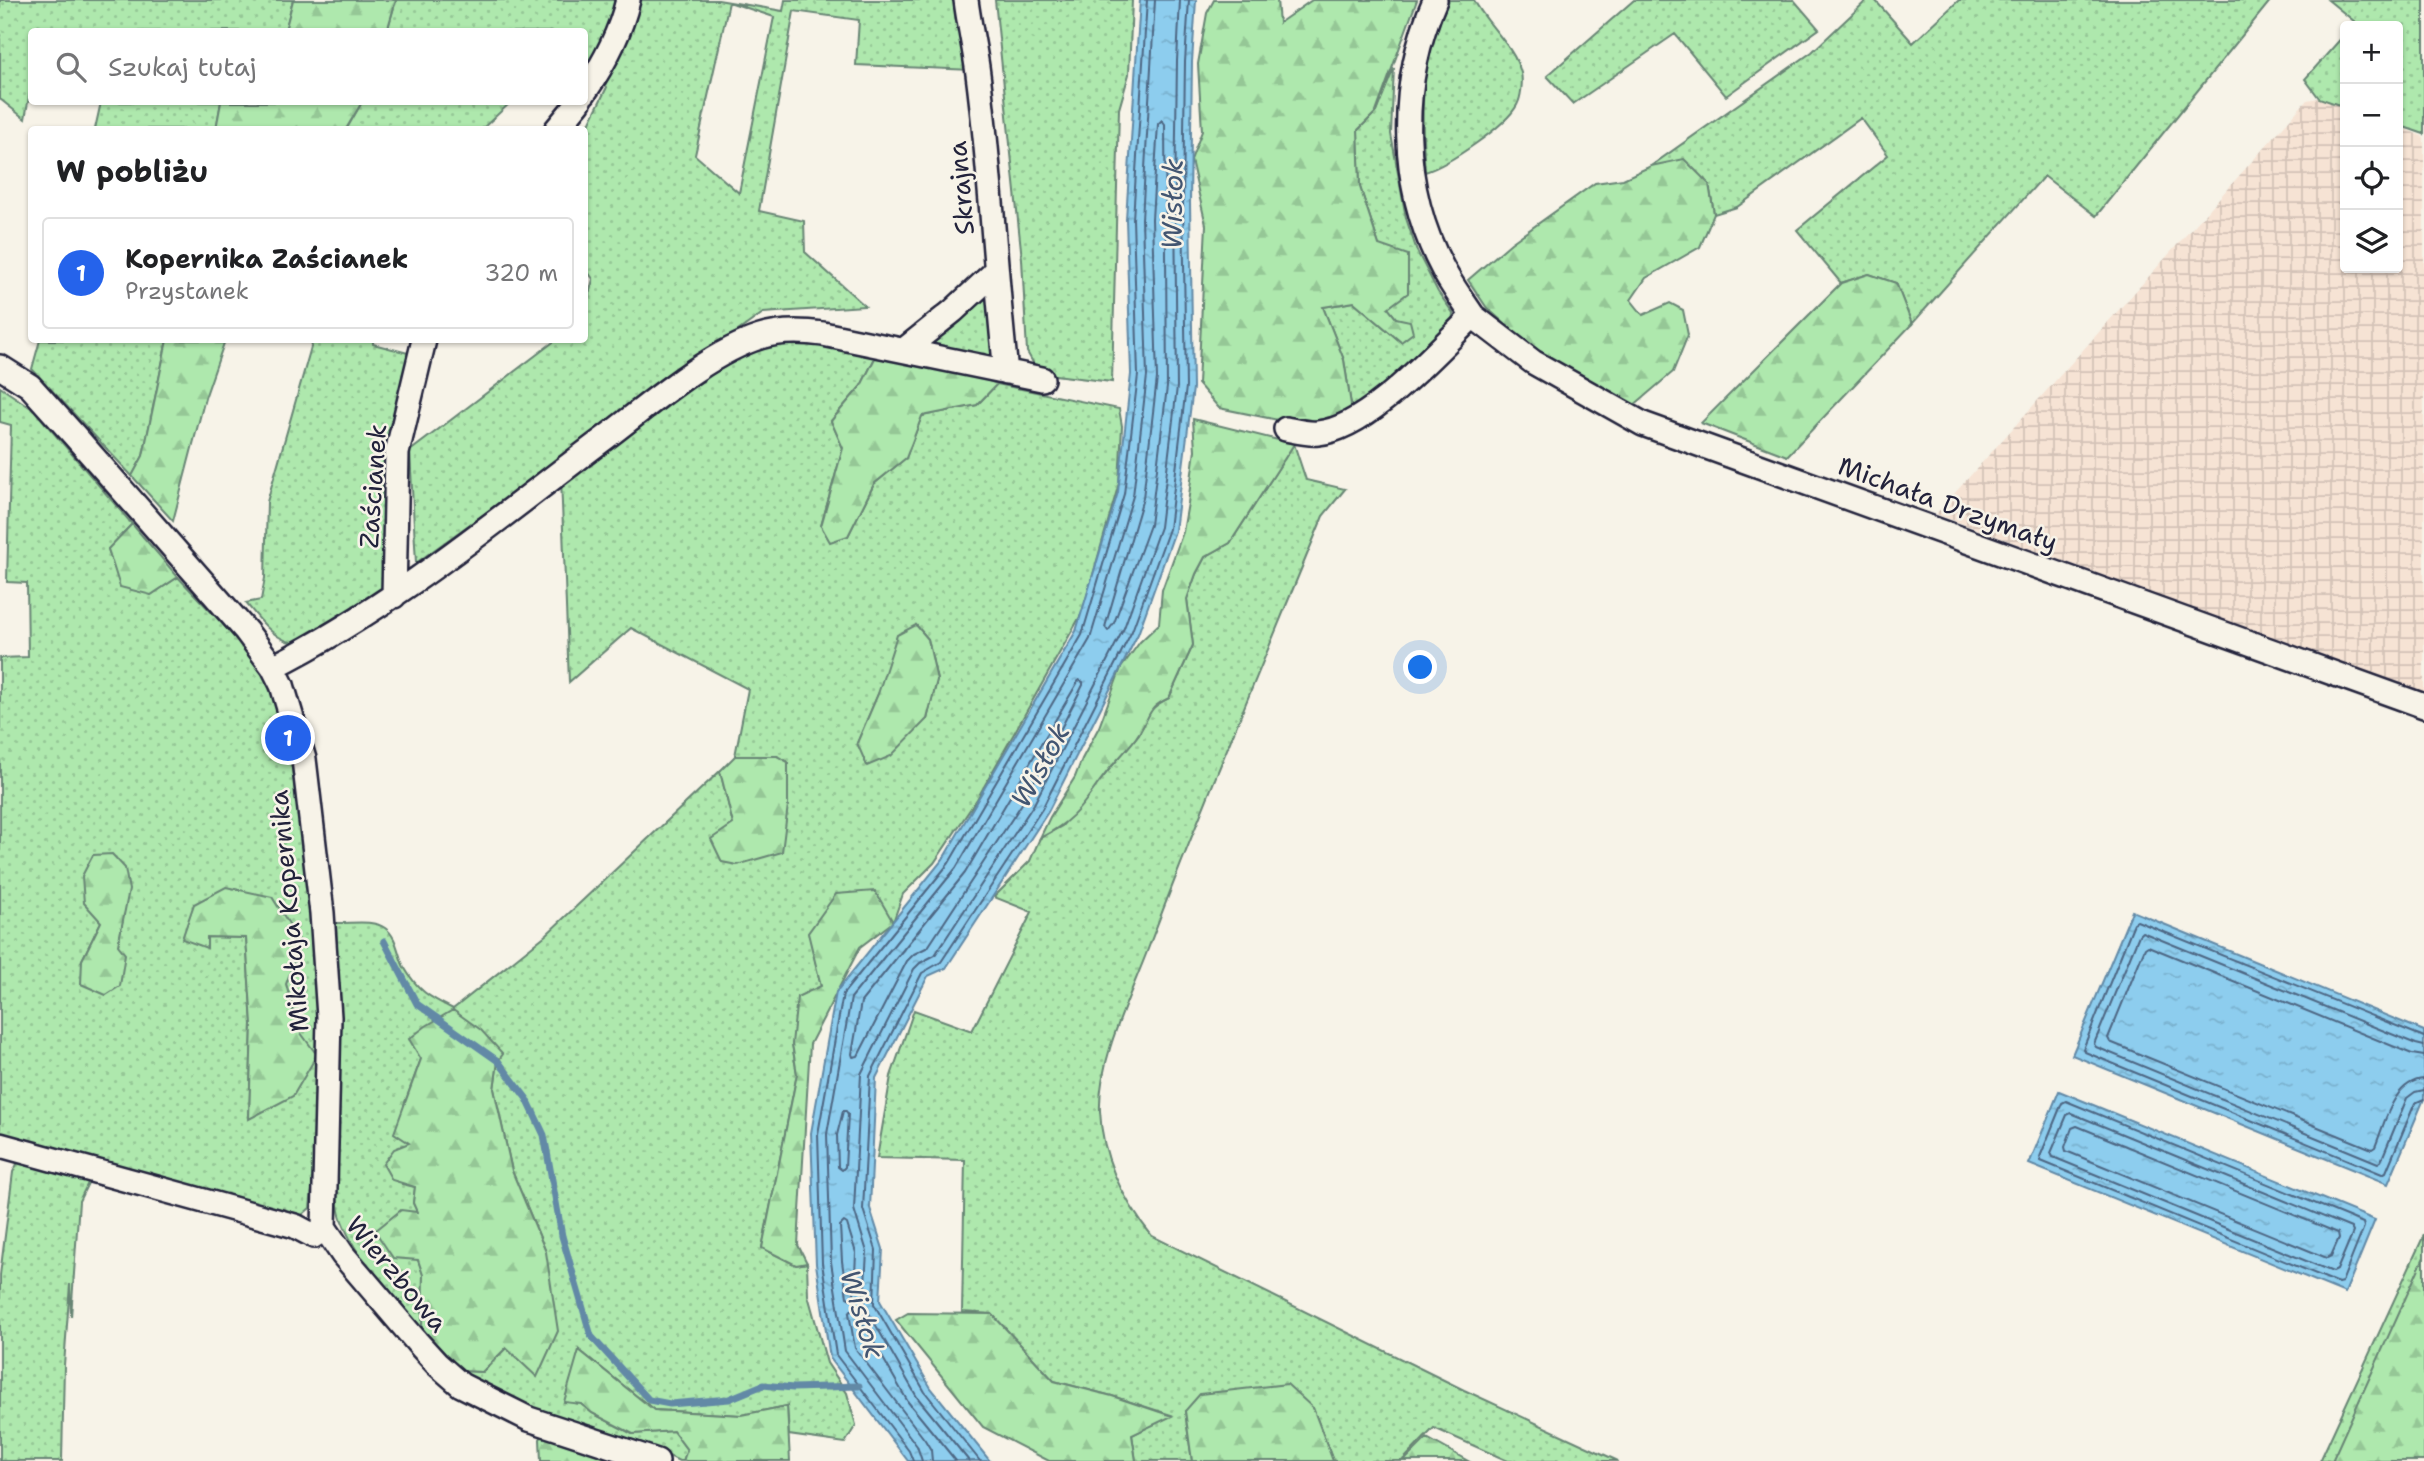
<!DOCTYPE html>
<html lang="pl">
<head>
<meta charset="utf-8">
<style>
  :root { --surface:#fff; --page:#f6f6f6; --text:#202124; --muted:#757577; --line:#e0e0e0; --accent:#2563eb }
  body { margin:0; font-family:"Shantell Sans",sans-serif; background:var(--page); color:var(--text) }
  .controls { position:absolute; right:21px; top:21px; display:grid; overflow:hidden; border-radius:7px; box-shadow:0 2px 5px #0004 }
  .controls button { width:63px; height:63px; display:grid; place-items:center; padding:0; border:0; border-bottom:2px solid var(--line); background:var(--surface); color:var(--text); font:35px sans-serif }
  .you { position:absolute; left:1421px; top:668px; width:24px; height:24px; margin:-18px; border:5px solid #fff; border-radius:50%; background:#1a73e8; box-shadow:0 0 0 10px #1a73e833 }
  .badge { display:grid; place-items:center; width:46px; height:46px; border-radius:50%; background:var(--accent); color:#fff; font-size:23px; font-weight:700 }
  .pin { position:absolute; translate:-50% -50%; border:4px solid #fff; box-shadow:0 2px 7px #0006 }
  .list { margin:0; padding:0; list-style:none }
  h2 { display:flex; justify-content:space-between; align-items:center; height:91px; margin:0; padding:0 28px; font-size:30px }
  h2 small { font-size:23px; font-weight:400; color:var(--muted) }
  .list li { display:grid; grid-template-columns:46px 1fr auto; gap:21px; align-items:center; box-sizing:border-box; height:112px; margin:0 14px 14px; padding:0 14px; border:2px solid var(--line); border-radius:7px }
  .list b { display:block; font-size:26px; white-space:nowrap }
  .list p { margin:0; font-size:23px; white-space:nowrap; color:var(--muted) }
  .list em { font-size:23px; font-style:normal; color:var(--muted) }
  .icon { flex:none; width:38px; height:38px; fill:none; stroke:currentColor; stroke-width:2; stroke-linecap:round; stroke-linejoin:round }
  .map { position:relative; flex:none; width:2424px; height:1461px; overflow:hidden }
  .search { position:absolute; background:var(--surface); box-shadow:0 2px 5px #0004; left:28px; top:28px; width:560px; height:77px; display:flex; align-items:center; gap:18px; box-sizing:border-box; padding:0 24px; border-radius:7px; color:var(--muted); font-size:26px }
  .panel { position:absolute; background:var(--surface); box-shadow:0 2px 5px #0004; left:28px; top:126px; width:560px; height:217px; border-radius:7px }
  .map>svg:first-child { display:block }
  .industrial { fill:url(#industrial-grid) }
  .green { fill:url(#green-dots); stroke:#688574; stroke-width:2; fill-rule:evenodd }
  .forest { fill:url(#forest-firs); stroke:#688574; stroke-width:2 }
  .water { fill:url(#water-ripples); stroke:#6289a6; stroke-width:2 }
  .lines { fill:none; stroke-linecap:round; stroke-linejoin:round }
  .shore { stroke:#4d6683; stroke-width:2 }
  .stream { stroke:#6289a6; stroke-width:7 }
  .minor-casing { stroke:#22223b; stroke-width:28 }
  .minor { stroke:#f7f3e8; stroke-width:23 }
  .labels { text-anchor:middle; stroke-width:5; stroke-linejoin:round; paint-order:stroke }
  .street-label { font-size:26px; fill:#22223b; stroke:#f7f3e8 }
  .water-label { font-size:28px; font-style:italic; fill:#425571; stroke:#f7f3e8 }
</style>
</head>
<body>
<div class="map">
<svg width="2424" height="1461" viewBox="0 0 2424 1461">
  <defs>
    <pattern id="industrial-grid" width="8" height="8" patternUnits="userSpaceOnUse" patternTransform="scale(1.75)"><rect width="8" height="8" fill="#f6e3d4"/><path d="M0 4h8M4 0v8" fill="none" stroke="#d3c2b7"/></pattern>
    <pattern id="green-dots" width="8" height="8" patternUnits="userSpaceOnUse" patternTransform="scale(1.75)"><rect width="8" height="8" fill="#aee8ad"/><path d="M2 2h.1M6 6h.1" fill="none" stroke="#95c796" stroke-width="1.8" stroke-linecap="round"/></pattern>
    <pattern id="forest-firs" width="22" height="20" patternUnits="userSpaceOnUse" patternTransform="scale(1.75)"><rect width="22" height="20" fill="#aee8ad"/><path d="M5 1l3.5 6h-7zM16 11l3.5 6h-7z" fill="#95c796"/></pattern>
    <pattern id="water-ripples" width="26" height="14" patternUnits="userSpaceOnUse" patternTransform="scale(1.75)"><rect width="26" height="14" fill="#8dcdee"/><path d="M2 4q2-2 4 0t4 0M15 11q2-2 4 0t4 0" fill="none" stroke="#79b0cd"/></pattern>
  </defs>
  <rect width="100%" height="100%" fill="#f7f3e8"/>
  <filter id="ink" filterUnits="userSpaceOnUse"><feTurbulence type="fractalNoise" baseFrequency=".0143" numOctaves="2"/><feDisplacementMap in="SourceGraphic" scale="14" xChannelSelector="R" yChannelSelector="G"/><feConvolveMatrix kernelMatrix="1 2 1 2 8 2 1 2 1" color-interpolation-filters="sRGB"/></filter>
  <g filter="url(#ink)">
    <path class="industrial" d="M2319 98 2345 107V268H2398V126L2424 137V694L1936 514 2307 100Z"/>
    <path class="green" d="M0 0H293L285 31 32 32 31 86 25 119 0 99Z
      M396 0H622L619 14 585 74 584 32H387Z
      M638 0H718L783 11 785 0H960L972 70 856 65 859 20 794 11 759 211 804 221 805 252 865 306 763 313 416 563 410 451 556 340H584L585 311 593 279 585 268V132L607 87 604 83ZM729 2 774 17 739 193 695 155Z
      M995 0H1132L1129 74 1119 109 1112 382 1039 373 1027 352 1022 259Z
      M1449 0H1474C1487 25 1514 46 1521 73 1523 82 1521 98 1517 105 1506 126 1448 165 1425 172 1420 104 1420 63 1449 0Z
      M1634 0H1794L1819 29 1726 96 1675 34 1573 104 1547 76Z
      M1867 0H1875L1913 43 1959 0H2271L2096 216 2044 176 1912 324 1896 283 1869 274 1841 283 1797 230 1888 155 1861 118 1737 207 1714 214 1709 184 1651 166 1812 52Z
      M2328 0H2424V134L2398 125V26H2352L2355 22Z
      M2345 34V107L2319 98 2305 79Z
      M1394 68 1391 134 1406 218 1417 251 1438 292 1453 313 1452 326 1380 391 1352 411 1344 360 1323 307 1354 302 1401 342 1396 318 1388 308 1379 245 1360 187 1358 130 1376 112Z
      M101 102H221L216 129H95Z
      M362 102H511L482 129 346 130Z
      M983 292 991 295 996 353 992 359 928 345Z
      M775 339 836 345 877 354 861 386 831 421 843 448 821 526 848 536 874 484 906 458 922 416 977 405 997 384 1119 409 1122 426 1119 483 1082 613 977 799 934 863 903 894 893 922 809 933 821 987 792 1044 797 1074 762 1248 796 1265 807 1263 808 1295 827 1363 847 1393 856 1425 845 1443 789 1435 787 1406 741 1415 654 1410 579 1350 581 1404 592 1413 632 1434 673 1431 687 1450 683 1461H679C611 1425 524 1421 463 1371L483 1372 506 1348 546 1252 512 1171 494 1089 498 1061 421 1059 404 1105 409 1143 402 1184 415 1187 413 1203 418 1213V1260L423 1274 422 1331C394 1303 356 1258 342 1221 338 1212 338 1203 336 1194L341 1041 336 923C350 924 372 919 385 928 397 936 398 955 404 967 418 991 429 997 453 1009L547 934 720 771 733 824 722 862 777 756H735L748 689 631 628 569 682 561 478 703 379ZM916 625 928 639 937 681 927 719 857 743 878 694Z
      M40 340H167L143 456 132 476 32 369Z
      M313 340H373V344L412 354 383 591 299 644C275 642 260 620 246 603L261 600 265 578 267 502Z
      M0 387 34 410 132 524 108 549 114 568 151 595 178 577C204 605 233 633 257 663 265 674 271 689 276 701 288 726 293 777 297 805 318 938 327 1074 310 1208L301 1216 191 1189 0 1133V658L28 657 27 583 7 582 11 425 0 422ZM194 904 301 943 286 984 298 1029 249 1118 252 1024 246 938 207 937 206 947ZM123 918 118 945 82 960 101 922Z
      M1294 444 1306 480 1345 489 1323 516C1264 660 1203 803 1148 949 1130 997 1098 1059 1100 1111 1102 1158 1123 1200 1152 1236L1464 1390 1618 1461H1508L1434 1428 1402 1461H1333L1313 1408 1185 1411 1192 1461H1136L1132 1435 1171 1415 1112 1396 1054 1381 992 1314 962 1312 965 1160 877 1158 891 1076 914 1010 972 1031 1032 912 994 897 1030 861 1040 838 1062 826 1139 734 1153 706 1169 698 1193 645 1187 599 1196 574 1205 557 1230 543Z
      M18 1162 93 1173 79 1201 71 1317 70 1284 64 1365 62 1461H0V1275L13 1172Z
      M2424 1235V1296L2351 1461H2320Z"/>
    <path class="forest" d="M293 0H396L387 31H285Z
      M1214 0H1277L1279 23 1312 0H1417L1376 112 1358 130 1360 187 1379 245 1408 255V293L1388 308 1396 318 1410 321 1413 333 1401 342 1354 302 1323 307 1344 360 1352 411 1315 421H1283L1219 408 1198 384 1206 225 1191 160 1202 131 1198 64 1207 13Z
      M221 102H362L346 129H216Z
      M1684 159 1709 184 1714 214 1700 247 1646 278 1631 300 1643 315 1670 303 1683 310 1688 335 1673 372 1633 406 1544 358 1487 308 1468 280 1511 243 1595 183 1623 179 1651 166Z
      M1869 274 1896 283 1912 324 1787 456 1701 423 1841 283Z
      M167 340H224V343L205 398 173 521 132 476 143 456Z
      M877 354 968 373 997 384 977 405 922 416 906 458 874 484 848 536 830 542 821 526 843 448 831 421 861 386Z
      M1193 419 1294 444 1230 543 1205 557 1196 574 1187 599 1193 645 1169 698C1146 709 1152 714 1139 733 1132 745 1120 756 1111 767 1084 800 1081 817 1040 838L1050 817 1075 777 1082 759 1099 727 1121 668 1140 642 1159 624 1162 590 1183 532 1188 503 1195 450Z
      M132 524 178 577 151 595 120 587 108 549Z
      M916 625 928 639 937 680 927 719 891 756 867 766 857 743 878 694 897 635Z
      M735 756H777L788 762V805L782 852 737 865 722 862 711 839 733 824 720 771Z
      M112 854 125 868 129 890 118 945 125 954 120 986 106 995 81 984 82 960 101 922 84 903 82 876 93 855Z
      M226 887 272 897 301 943 286 984 298 1029 317 1055 293 1096 249 1119 252 1024 246 938 207 937V948L182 939 194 904Z
      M875 891 893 922 860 947 810 1044 798 1245 807 1263 796 1265 762 1248 797 1074 792 1044 797 997 821 986 808 933 836 894Z
      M453 1010 481 1030 503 1054 498 1061 494 1089 512 1171 546 1252 558 1331 537 1377 506 1348 482 1372 463 1371 422 1331 423 1275 418 1260 393 1258 375 1231 401 1210 417 1212 413 1203 415 1187 392 1180 383 1164 394 1149 409 1143 394 1133 421 1059 409 1039 426 1026Z
      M2424 1257V1461H2332Z
      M908 1313 992 1314 1054 1381 1112 1396 1172 1416 1132 1435 1136 1461H1049L983 1427 896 1320Z
      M579 1350 654 1410 741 1415 787 1406 790 1461H683L687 1450 673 1431 633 1434 592 1413 581 1404 564 1402Z
      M1287 1384 1313 1408 1333 1461H1192L1185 1411 1200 1394Z
      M545 1431 631 1461H541L540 1439Z
      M1427 1438 1468 1461H1404Z"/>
    <path class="water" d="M1140 0H1196L1192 62 1190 203 1193 388 1175 531 1138 634 1048 812 946 968 928 976 876 1078 870 1208 883 1249 880 1301 931 1388 990 1461H908L830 1358 816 1264 811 1133 836 992 943 859 1076 631 1118 492 1131 374 1126 219Z
      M2132 911 2424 1031V1099L2388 1184 2072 1055Z
      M2059 1091 2375 1220 2345 1293 2029 1164Z"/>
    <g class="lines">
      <path class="shore" d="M1162 120 1165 124 1167 387 1150 525 1114 623 1108 631 1105 627 1143 498 1157 378 1152 219 1158 124Z
        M1079 680 1083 682V685L1025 799 928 947 914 954 907 961 858 1056 853 1057 852 1054 861 1002 965 873Z
        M2424 1037 2137 921 2134 923 2083 1049 2085 1052 2382 1174 2386 1172 2415 1103 2424 1099
        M2424 1046 2416 1044 2142 932 2139 935 2094 1044 2096 1047 2378 1163 2381 1161 2407 1098 2415 1092 2424 1090
        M2424 1056 2412 1054 2148 946 2145 948 2108 1038 2110 1042 2372 1149 2375 1147C2385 1123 2393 1081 2424 1079
        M2066 1101 2363 1223 2364 1227 2342 1282 2338 1283 2041 1161 2040 1157 2062 1103Z
        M843 1111H846L848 1114 845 1167 842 1170 838 1167 837 1135Z
        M2071 1113 2351 1228 2353 1232 2337 1270 2333 1272 2053 1157 2051 1153 2067 1115Z
        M2077 1126 2338 1233 2339 1238 2331 1256 2327 1258 2066 1151 2065 1147 2072 1128Z
        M844 1222 847 1224 856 1253 854 1296 851 1299 847 1297 842 1261 840 1226Z
        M913 1461 909 1451 836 1355 822 1263 818 1134 843 994 949 863 1082 635 1124 494 1138 375 1133 219 1147 0
        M922 1461 917 1446 845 1351 831 1262 827 1134 851 998 956 868 1090 639 1133 496 1147 376 1142 219 1155 0
        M932 1461 931 1450 925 1440 855 1348 849 1313 851 1310 856 1311 908 1402 956 1461
        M969 1461 917 1397 866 1308 864 1300 867 1252 854 1209 861 1074 914 969 920 963 935 955 1034 804 1124 628 1160 527 1177 387 1175 202 1177 61 1180 0
        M980 1461 925 1392 874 1304 876 1250 863 1209 870 1076 922 973 941 962 1042 809 1132 631 1169 529 1186 387 1183 202 1185 62 1189 0"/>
      <path class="stream" d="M384 941 417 1004 498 1061 527 1099 544 1135 562 1236 591 1336 649 1400 670 1404 729 1399 763 1385 793 1388 859 1386"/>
      <defs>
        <path id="minor" d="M966 0C969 25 975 49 978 74 991 173 995 273 1006 372
          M584 93C604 64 620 34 628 0
          M556 130 579 102
          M1473 316 1533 362 1643 424 2424 706
          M904 350 953 311 995 272
          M0 367 30 386 74 435 246 631 273 667 282 685 304 759 322 913 329 1017 324 1227
          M1286 429C1296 431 1307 434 1318 433 1368 429 1436 351 1473 316 1463 301 1452 286 1444 271 1399 188 1398 85 1435 0
          M394 596 397 453 424 340
          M273 667C392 607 495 521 601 441 647 407 706 354 760 337 781 330 802 331 823 334L1042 379
          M0 1145 295 1226 314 1236 324 1227
          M324 1227 343 1255 417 1342 437 1364 461 1385 529 1419 657 1461"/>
      </defs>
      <use href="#minor" class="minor-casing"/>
      <use href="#minor" class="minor"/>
    </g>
  </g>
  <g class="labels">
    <g class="street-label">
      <text transform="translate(961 188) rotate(-95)" y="9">Skrajna</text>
      <text transform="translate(373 486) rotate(-86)" y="9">Zaścianek</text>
      <text transform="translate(1948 504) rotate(20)" y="9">Michała Drzymały</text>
      <text transform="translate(289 911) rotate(-95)" y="9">Mikołaja Kopernika</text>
      <text transform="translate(397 1274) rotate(50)" y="9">Wierzbowa</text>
    </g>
    <g class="water-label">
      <text transform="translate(1172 204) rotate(-89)" y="10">Wisłok</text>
      <text transform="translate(1040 765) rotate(-61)" y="10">Wisłok</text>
      <text transform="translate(863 1314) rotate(73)" y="10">Wisłok</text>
    </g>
  </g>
</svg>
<div class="controls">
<button>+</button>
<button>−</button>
<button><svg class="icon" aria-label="locate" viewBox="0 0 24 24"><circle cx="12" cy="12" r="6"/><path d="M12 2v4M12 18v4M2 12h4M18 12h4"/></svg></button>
<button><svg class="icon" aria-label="layers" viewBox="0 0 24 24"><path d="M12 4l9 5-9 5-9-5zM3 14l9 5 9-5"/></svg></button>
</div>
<div class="you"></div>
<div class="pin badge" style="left:288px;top:738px">1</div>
<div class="search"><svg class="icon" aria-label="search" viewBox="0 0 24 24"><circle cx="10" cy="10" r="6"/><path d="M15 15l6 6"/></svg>Szukaj tutaj</div>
<section class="panel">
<h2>W pobliżu<small></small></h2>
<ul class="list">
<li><span class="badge">1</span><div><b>Kopernika Zaścianek</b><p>Przystanek</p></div><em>320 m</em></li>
</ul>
</section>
</div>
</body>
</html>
